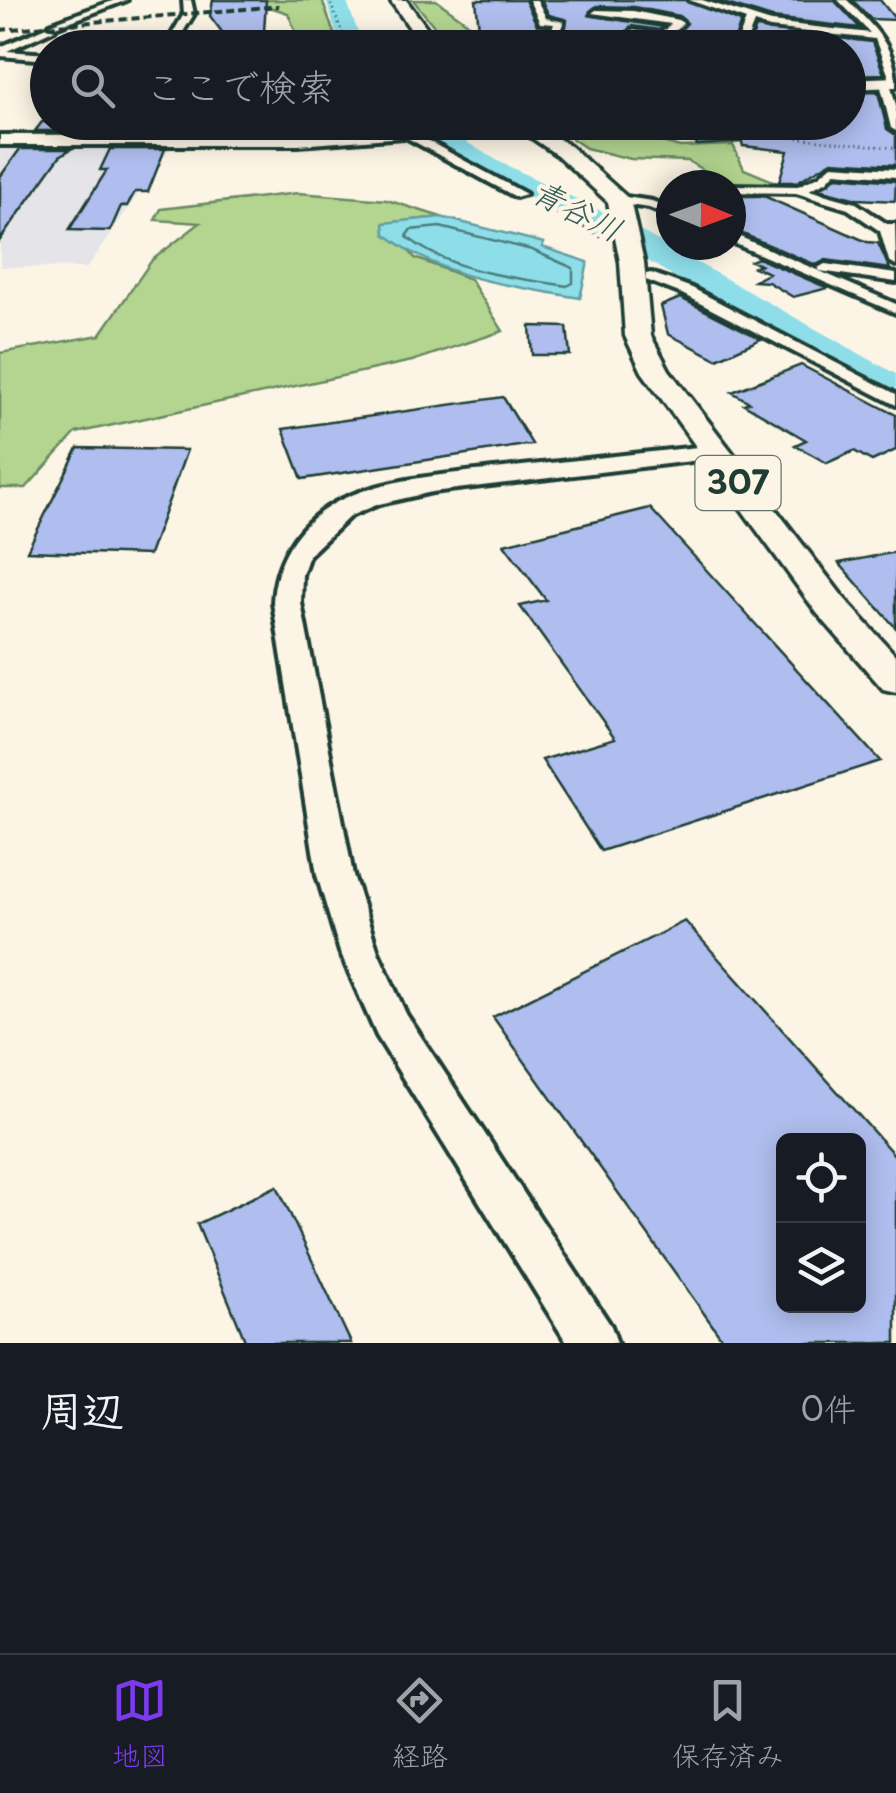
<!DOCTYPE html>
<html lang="ja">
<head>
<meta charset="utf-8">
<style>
  :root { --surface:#171b24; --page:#242831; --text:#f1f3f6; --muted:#9ea1a6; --line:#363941; --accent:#7c3aed }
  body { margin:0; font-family:"Playpen Sans","Klee One",sans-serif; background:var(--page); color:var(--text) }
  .controls { position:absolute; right:30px; bottom:30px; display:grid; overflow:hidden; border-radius:15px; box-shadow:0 5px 25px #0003 }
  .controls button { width:90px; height:90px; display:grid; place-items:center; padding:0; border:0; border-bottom:2px solid var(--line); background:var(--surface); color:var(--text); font:50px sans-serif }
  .compass { position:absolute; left:656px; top:170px; width:90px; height:90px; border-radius:50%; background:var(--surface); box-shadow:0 5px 25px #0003; rotate:91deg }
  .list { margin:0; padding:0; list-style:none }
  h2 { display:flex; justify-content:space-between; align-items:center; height:130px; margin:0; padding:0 40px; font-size:42px }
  h2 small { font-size:32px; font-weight:400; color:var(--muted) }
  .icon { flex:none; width:55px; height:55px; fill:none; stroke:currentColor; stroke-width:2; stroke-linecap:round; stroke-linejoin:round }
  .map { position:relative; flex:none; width:896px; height:1343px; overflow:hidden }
  .search { position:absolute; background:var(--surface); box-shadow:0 5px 25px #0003; left:30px; right:30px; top:30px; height:110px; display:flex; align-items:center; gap:25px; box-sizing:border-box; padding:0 35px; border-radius:55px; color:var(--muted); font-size:38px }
  .sheet { height:310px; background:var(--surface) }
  nav { display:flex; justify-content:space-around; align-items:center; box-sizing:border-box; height:140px; border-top:2px solid var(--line); background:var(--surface); font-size:28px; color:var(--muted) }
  nav a { display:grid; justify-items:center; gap:5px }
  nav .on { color:var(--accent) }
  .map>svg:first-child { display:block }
  .built { fill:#e5e4e8 }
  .green { fill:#b3d590; stroke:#698962; stroke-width:2.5 }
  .water { fill:#8edeea; stroke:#629ea1; stroke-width:2.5 }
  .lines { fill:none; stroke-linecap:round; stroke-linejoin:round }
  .shore { stroke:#4b7d7d; stroke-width:2.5 }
  .river { fill:#8edeea; fill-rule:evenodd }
  .building { fill:#afbeee; stroke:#1f3d34; stroke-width:2.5; fill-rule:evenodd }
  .street-casing { stroke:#1f3d34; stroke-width:8 }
  .secondary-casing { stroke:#1f3d34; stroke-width:8 }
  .primary-casing { stroke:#1f3d34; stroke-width:8 }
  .highway-casing { stroke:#1f3d34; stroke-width:7 }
  .path-far1 { stroke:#1f3d34; stroke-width:2.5; stroke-dasharray:1 4; stroke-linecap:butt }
  .path { stroke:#1f3d34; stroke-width:4; stroke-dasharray:1 5; stroke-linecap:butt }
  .street { fill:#fcf5e5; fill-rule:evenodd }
  .secondary { fill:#fcf5e5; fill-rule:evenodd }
  .primary { fill:#fcf5e5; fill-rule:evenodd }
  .highway { fill:#fcf5e5; fill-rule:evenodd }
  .rail { stroke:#1f3d34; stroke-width:4; stroke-dasharray:8 4; stroke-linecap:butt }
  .labels { text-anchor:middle; stroke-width:8; stroke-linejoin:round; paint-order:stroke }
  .far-water-label { font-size:32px; font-style:italic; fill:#355d58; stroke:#fcf5e5 }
  .shield { fill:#fcf5e5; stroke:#617469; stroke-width:2.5 }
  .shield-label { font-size:32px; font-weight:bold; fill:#1f3d34 }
</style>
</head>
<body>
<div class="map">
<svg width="896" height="1343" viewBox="0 0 896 1343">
  <rect width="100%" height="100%" fill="#fcf5e5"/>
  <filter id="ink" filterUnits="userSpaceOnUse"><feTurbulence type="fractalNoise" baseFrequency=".01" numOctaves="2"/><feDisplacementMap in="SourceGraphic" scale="20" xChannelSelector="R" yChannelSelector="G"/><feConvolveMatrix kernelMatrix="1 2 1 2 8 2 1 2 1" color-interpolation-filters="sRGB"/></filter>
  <g filter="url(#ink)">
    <path class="built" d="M174 142 87 268 0 267V144Z"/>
    <path class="green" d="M267 0H322L339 47H302L288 13 260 4Z
      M413 0H436L476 29 479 47H451Z
      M549 123H588L617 136 645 137 680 147 733 145 744 169 785 186 724 183 688 161 631 159 586 148Z
      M298 193 387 200 441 217 385 223 415 258 470 279 503 331 412 361 76 433 26 488H0V353L100 335 152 260 200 223 155 220 161 209Z"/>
    <path class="water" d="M441 217 544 243 542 247 588 262 580 298C508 285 444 280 385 234L384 223Z"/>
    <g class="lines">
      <path class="shore" d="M440 227 532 250 573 268V283L567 286C511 277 453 273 407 237L410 230Z"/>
      <path class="river" d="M326 0H346L364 48H341Z
        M404 122H433L498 161 628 224 896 374V399L848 377 582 223 453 159Z"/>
    </g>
    <path class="building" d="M213 0H266L263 48H234L210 16Z
      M476 0H525L537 25 549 27 546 46 481 48Z
      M541 0H685L741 22 734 41 678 33 687 23 679 16 634 7 596 6 589 15 663 27 659 30 632 26 625 33 627 39 686 48 563 46 567 20 549 15Z
      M714 0H834L860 28 772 18Z
      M852 0H880L896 20 871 19Z
      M756 28 872 42 884 74 848 75V48L749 45Z
      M878 92 887 129 896 135V165L832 161 797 182H779L788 151 743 146 742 142 697 145 681 122H848V93Z
      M42 122H96L88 131H35Z
      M20 149H71L60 156 0 240V177Z
      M110 149H165L148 192H135L127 206H121L110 231 69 230 107 170H100Z
      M837 176 896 181 895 201 857 199 819 189Z
      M731 196H764L867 242 878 243 890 269 826 260 816 265 731 229Z
      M758 258 828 288 793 297 768 282 754 281 769 273 754 267 760 265 751 261Z
      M680 298 702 309 761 339 717 359 668 334 661 306Z
      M530 326 567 327 570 355H532Z
      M801 365 896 415V450L872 461 854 451 827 463 795 445 806 440 744 404 749 402 732 392Z
      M503 397 532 444 302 479 283 429Z
      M78 448 187 450 149 555 27 551Z
      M650 508 880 761 601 851 542 760 615 738 520 606 546 600 504 544Z
      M896 552V628L839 563Z
      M685 921 896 1157V1343H725L493 1017ZM784 1140H858V1306H784Z
      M277 1186 351 1343H246L197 1224Z"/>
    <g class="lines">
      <defs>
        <path id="street" d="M115 0H127L58 26 50 24Z
          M183 0H191L194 14 173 48H164L184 14Z
          M529 0H537L546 18 564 22 558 39 560 48H550L548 39 554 24 540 23Z
          M689 0H702L771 22 870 33 838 0H847C873 26 896 46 896 85L891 82 875 39 770 28 754 23 744 48H714L628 35 631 30 660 34 671 24 592 13 596 10 633 11 678 20 683 23 670 36 736 45 746 20Z
          M47 27 55 29 7 51 48 54V60L0 56V47Z
          M885 80 890 83 896 106V131L891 128 880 83Z
          M103 122H114L98 141H90L88 139Z
          M255 122H265L263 140 253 138Z
          M400 130H408L526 194 516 197 400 134Z
          M832 165 896 169V177L835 172 827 181 809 190 856 203 887 224H895L896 265 889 261 880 231 848 209 796 193 731 192 729 185 798 186 819 176Z
          M619 196 652 201 671 209V217L649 208 615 203 613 200Z
          M731 233 896 304V313L731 242Z
          M825 264 896 274V282L820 271 818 268Z
          M651 273 692 288 896 394V405L682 294 646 280V274Z"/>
        <path id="secondary" d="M716 445 728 452 725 457 432 492 379 504 350 516 309 555 302 575 301 603 353 875 378 952 406 1014 611 1326 617 1343H567L377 1036 340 952 317 875 273 603C275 561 296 526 333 504 378 478 453 474 504 468 575 460 645 453 716 445Z"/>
        <path id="primary" d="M896 77V87L848 89V79Z
          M437 122H482L417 136 298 145H0V135L298 134Z"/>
        <path id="highway" d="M390 0H406L442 48H424Z
          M509 122H534L571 147 630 200 644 262 651 336 669 370 843 597 896 656V692L883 689 817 613 642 372 625 336 620 262 608 202 557 155Z"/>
      </defs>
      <use href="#street" class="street-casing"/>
      <use href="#secondary" class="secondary-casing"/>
      <use href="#primary" class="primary-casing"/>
      <use href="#highway" class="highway-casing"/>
      <path class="path-far1" d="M329 0 349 48
        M773 122 771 135 896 148"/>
      <path class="path" d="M536 202 601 236"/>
      <use href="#street" class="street"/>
      <use href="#secondary" class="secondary"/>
      <use href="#primary" class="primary"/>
      <use href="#highway" class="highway"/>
      <path class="rail" d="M0 30 279 6"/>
    </g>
  </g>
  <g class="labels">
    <g class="far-water-label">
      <text transform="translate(577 211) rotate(27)" y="11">青谷川</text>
    </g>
    <rect class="shield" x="695.5" y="456" width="85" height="54" rx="8"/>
    <g class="shield-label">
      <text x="738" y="494">307</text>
    </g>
  </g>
</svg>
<div class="controls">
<button><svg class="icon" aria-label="locate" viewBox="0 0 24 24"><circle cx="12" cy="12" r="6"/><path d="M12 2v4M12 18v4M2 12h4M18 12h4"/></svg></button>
<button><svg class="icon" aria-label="layers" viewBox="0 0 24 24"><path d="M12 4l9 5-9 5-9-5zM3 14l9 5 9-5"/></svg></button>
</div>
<svg class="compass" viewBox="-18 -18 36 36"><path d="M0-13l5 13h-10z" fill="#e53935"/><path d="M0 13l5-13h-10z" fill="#9ea1a6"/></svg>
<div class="search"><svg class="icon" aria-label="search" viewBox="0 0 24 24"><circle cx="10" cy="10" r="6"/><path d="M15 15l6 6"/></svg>ここで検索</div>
</div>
<section class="sheet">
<h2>周辺<small>0件</small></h2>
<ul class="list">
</ul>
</section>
<nav>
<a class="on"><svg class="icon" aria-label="map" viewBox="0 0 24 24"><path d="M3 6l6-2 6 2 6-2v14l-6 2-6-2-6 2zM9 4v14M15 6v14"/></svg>地図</a>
<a><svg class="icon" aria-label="directions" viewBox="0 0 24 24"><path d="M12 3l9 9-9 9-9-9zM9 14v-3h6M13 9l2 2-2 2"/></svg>経路</a>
<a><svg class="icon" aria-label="saved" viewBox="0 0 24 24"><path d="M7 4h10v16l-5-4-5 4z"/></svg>保存済み</a>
</nav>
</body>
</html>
